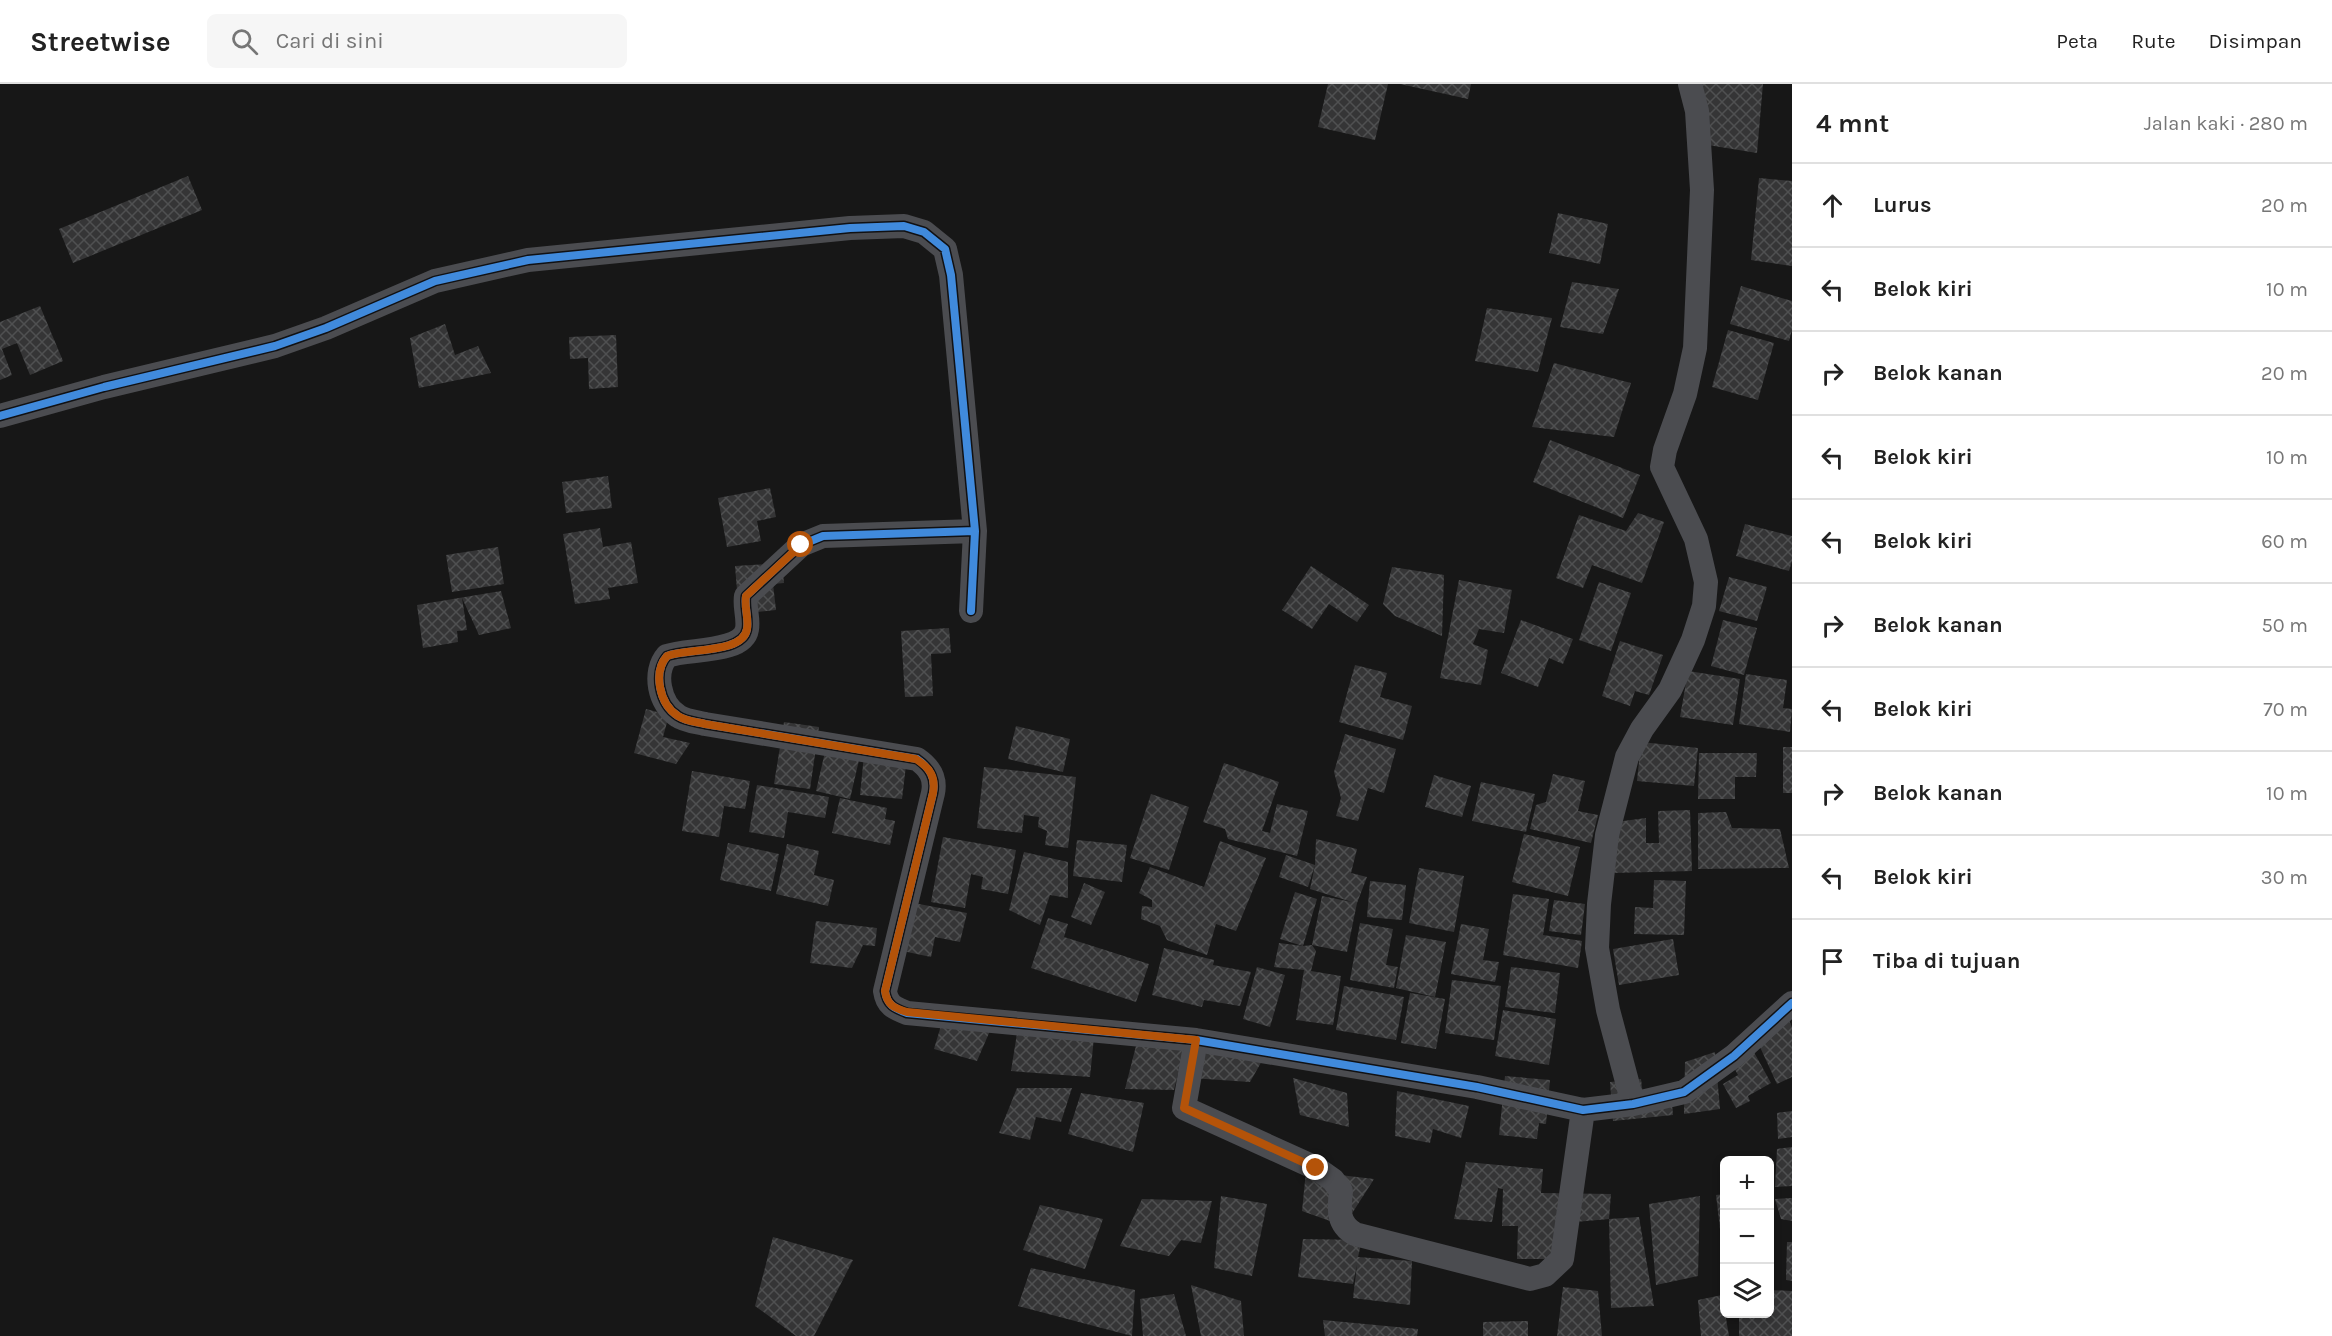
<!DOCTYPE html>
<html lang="id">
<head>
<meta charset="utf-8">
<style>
  :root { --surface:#fff; --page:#f6f6f6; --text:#222; --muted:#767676; --line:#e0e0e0 }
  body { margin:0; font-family:Karla,sans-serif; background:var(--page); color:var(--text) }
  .controls { position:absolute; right:18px; bottom:18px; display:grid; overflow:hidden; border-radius:9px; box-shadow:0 3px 9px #0003 }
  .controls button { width:54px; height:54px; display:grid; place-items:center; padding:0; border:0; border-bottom:2px solid var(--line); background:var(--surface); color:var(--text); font:30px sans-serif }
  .stop { position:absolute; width:18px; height:18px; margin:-14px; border:4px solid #b45309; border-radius:50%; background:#fff }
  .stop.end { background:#b45309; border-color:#fff; box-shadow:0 2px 6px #0008 }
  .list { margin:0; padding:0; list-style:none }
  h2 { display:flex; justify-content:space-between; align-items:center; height:78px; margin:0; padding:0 24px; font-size:26px }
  h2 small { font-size:20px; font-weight:400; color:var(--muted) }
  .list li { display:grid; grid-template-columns:39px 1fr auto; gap:18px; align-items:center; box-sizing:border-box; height:84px; padding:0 24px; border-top:2px solid var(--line) }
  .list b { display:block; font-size:22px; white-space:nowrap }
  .list em { font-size:20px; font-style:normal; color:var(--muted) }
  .icon { flex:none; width:33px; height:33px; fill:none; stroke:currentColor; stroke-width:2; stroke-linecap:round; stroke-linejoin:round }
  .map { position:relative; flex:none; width:1792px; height:1252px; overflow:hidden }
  header { display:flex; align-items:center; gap:36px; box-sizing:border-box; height:84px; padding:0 30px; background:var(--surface); border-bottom:2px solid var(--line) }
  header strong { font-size:28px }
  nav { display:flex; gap:33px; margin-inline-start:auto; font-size:21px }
  .search { width:420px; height:54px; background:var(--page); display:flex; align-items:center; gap:15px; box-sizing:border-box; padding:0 21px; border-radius:9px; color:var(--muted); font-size:22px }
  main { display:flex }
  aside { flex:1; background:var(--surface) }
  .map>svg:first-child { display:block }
  .building { fill:url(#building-cross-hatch) }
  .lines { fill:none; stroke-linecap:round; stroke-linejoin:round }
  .minor { stroke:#4b4c50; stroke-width:24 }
  .cycleway-casing { stroke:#111113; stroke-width:11 }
  .cycleway { stroke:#408adc; stroke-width:8 }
  .route { stroke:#b45309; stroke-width:8 }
</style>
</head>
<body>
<header>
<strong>Streetwise</strong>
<div class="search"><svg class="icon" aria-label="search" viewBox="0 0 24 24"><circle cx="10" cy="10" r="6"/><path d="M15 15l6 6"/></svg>Cari di sini</div>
<nav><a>Peta</a><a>Rute</a><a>Disimpan</a></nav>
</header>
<main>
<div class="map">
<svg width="1792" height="1252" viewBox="0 0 1792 1252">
  <defs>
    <pattern id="building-cross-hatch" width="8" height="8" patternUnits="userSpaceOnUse" patternTransform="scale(1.5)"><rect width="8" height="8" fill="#353536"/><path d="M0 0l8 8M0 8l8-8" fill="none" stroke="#4f5051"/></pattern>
  </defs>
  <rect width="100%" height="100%" fill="#171717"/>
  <path class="building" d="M1328 0H1388L1375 56 1318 43Z
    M1400 0H1471L1468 15Z
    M1697 0H1763L1757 69 1708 61Z
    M188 92 202 126 73 179 59 145Z
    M1759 94 1792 97V182L1751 176Z
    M1558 129 1608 140 1600 180 1549 169Z
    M1572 198 1619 205 1603 250 1560 243Z
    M1741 202 1792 217V246L1789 257 1730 240Z
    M40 222 63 277 30 291 17 259 2 265 12 291 0 296V238Z
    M1487 224 1552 234 1538 288 1475 277Z
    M445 240 455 271 478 262 491 289 419 304 410 254Z
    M1728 246 1774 259 1758 316 1712 303Z
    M616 251 618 303 589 305 588 274 570 275 569 253Z
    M1554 279 1631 299 1614 353 1532 343Z
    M1550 356 1640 391 1623 434 1533 398Z
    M608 392 612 424 566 429 562 398Z
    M770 404 776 433 757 437 761 457 727 463 718 414Z
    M1638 429 1664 438 1642 499 1592 481 1583 504 1556 494 1579 431 1626 447Z
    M1745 440 1792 452V477L1789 487 1736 472Z
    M600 444 603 463 631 458 638 499 608 504 610 515 575 520 563 450Z
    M498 463 504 500 452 508 446 471Z
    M782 479 784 499 773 500 776 526 739 530 735 482Z
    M1311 482 1369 521 1357 538 1329 520 1312 545 1282 526Z
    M1392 483 1444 491 1442 552 1395 532 1383 520Z
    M1729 493 1767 503 1757 537 1719 527Z
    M1459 496 1512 506 1504 549 1479 545 1473 560 1488 566 1481 601 1440 594Z
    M1599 498 1631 509 1611 567 1579 556Z
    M501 507 511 544 479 551 462 514 467 546 457 547 458 558 423 564 417 521Z
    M1521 536 1573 555 1563 580 1549 574 1538 603 1501 589Z
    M1723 536 1757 544 1744 591 1711 582Z
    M949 544 951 569 931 570 933 612 905 613 901 547Z
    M1620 557 1663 571 1649 611 1635 607 1630 622 1602 612Z
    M1355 581 1387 589 1380 613 1412 622 1403 656 1339 638Z
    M1688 587 1740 595 1733 641 1680 633Z
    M1746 590 1787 596 1783 624 1792 625 1790 648 1739 640Z
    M646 625 669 631 663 653 690 659 676 680 634 669Z
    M784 638 819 643 810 705 774 700Z
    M1016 642 1070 655 1063 688 1008 675Z
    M1345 650 1396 665 1384 709 1368 704 1358 737 1336 732 1341 714 1334 688Z
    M828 655 862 663 850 715 816 707Z
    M1641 658 1698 664 1694 702 1637 697Z
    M865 661 908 665 902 715 860 711Z
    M1783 663H1792V709H1783Z
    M1699 669H1757L1756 693H1735V715H1698Z
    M1224 679 1279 698 1262 747 1270 749 1277 720 1308 727 1297 772 1228 755 1225 745 1203 738Z
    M984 683 1076 693 1068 764 1045 761 1047 747 1038 743 1039 733 1024 731 1022 749 977 744Z
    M692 687 750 697 745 725 724 722 719 753 682 747Z
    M1553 690 1585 697 1578 727 1598 731 1591 759 1530 745 1536 721 1546 718Z
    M1434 691 1471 702 1462 733 1425 723Z
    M1481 698 1535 710 1526 748 1472 737Z
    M757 701 829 713 825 734 788 728 784 754 749 748Z
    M1151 710 1189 723 1169 786 1130 774Z
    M840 714 887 724 885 735 895 737 890 761 832 749Z
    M1690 726 1692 787 1612 789 1616 738 1646 734V759H1659L1658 727Z
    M1726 728 1732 744 1780 745 1789 784 1698 785V729Z
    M1524 750 1580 763 1568 812 1512 798Z
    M943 753 1016 766 1008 810 981 805 983 793 971 790 965 824 931 818Z
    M1316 755 1357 765 1351 789 1367 793 1357 819 1347 868 1312 861 1316 867 1311 887 1341 892 1333 941 1296 936 1304 886 1274 883 1279 859 1303 862 1280 855 1295 808 1317 815 1303 862 1312 861 1322 812 1352 818 1310 805 1315 781 1308 803 1279 793 1286 771 1315 781Z
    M1077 756 1127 761 1122 798 1073 792Z
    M1220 757 1266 774 1236 847 1216 840 1207 871 1167 856 1160 842 1141 835 1142 822 1152 823V816L1139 809 1150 783 1204 803Z
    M728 759 779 770 771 807 720 796Z
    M787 760 819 767 814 791 834 796 828 822 776 810Z
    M1024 768 1068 778V814L1050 811 1040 841 1009 826Z
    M1419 784 1464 792 1454 848 1409 839Z
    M1654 796 1686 797 1684 851 1634 850 1635 823 1653 824Z
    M1370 797 1406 801 1402 836 1367 833Z
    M1084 799 1105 808 1091 841 1071 833Z
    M1513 810 1549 815 1543 851 1582 857 1578 884 1503 871Z
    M1554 816 1585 820 1581 851 1549 847Z
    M903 817 967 829 960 858 935 853 931 873 893 865Z
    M1048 834 1068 840 1064 853 1149 880 1136 918 1031 884Z
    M816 837 877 844 875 862 863 861 852 884 810 879Z
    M1360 839 1393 845 1386 881 1398 883 1394 904 1350 896Z
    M1461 840 1489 845 1483 876 1499 878 1495 898 1451 890Z
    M1406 851 1446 858 1435 913 1396 904Z
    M1673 855 1679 891 1619 901 1613 865Z
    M1164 864 1214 876 1213 881 1251 888 1240 922 1204 916 1202 923 1152 911Z
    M1257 883 1285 891 1270 943 1243 935Z
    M1511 883 1560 889 1555 929 1505 923Z
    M1452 896 1501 902 1494 956 1445 949Z
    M1344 902 1404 913 1396 956 1336 946Z
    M1410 909 1445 915 1436 965 1401 959Z
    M946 925 992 942 977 977 934 965Z
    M1503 926 1556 935 1549 981 1495 972Z
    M1788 934 1792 943V993L1777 1000 1754 950Z
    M1018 943H1095L1090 993 1011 987Z
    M1139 950 1186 957 1174 1006 1125 1005Z
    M1750 961 1771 999 1748 1012 1750 1017 1736 1024 1723 1000 1738 991 1728 973Z
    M1195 963 1267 968 1250 998 1191 994Z
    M1715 968 1720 1025 1684 1030 1685 978Z
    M1505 992 1550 996 1546 1040 1539 1039 1537 1055 1499 1051Z
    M1293 994 1347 1009 1349 1043 1300 1031Z
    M1641 995 1643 1011 1671 1009 1673 1031 1613 1037 1610 998Z
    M1017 1004H1072L1061 1038 1036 1033 1030 1056 999 1049Z
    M1397 1007 1469 1022 1461 1054 1433 1045 1430 1059 1395 1052Z
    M1081 1009 1144 1019 1133 1068 1068 1050Z
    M1792 1027V1053L1778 1055 1777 1029Z
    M1792 1063V1102L1775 1103 1777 1065Z
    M1466 1078 1543 1085 1541 1109 1611 1110 1609 1135 1564 1139 1567 1175H1517L1518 1142H1502L1503 1105 1498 1104 1492 1138 1454 1135Z
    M1306 1087 1374 1095 1344 1142 1302 1127Z
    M1724 1110V1145H1720L1716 1111Z
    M1221 1112 1267 1120 1252 1192 1214 1184Z
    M1700 1112 1698 1192 1656 1201 1649 1120Z
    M1792 1114V1137L1781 1135 1775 1115Z
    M1142 1115 1212 1117 1201 1159 1181 1156 1169 1172 1120 1162Z
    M1040 1121 1103 1135 1085 1185 1023 1166Z
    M1639 1133 1654 1222 1611 1224 1609 1135Z
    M773 1153 853 1176 814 1252H796L755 1222Z
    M1303 1155 1362 1156 1358 1173 1412 1177 1410 1221 1353 1214 1357 1181 1353 1200 1298 1193Z
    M1787 1158H1792V1197L1786 1196Z
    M1031 1184 1135 1206 1132 1252 1018 1222Z
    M1191 1201 1241 1217 1244 1252H1201Z
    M1563 1203 1598 1207 1602 1252H1557Z
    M1770 1206 1792 1207V1252H1739V1230H1770Z
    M1174 1210 1186 1252H1143L1140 1215Z
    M1722 1211 1729 1252H1701L1698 1216Z
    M1323 1236 1418 1245 1417 1252H1325Z
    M1528 1237V1252H1483V1238Z"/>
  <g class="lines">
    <path class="minor" d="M0 332 104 303 275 262 326 244 435 197 528 176 850 144 904 142 924 148 945 165 951 191 975 447 971 527
      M975 447 823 452 801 461 746 512C744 523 749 534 747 545 743 570 687 564 667 572 653 588 659 620 678 632 685 637 697 638 705 640L917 675C930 684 936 694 933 709L885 907C887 921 894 924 907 929L1196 956 1477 1003 1583 1026 1633 1020 1684 1008 1734 972 1792 919
      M1196 956 1184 1024 1316 1084 1333 1096 1341 1107C1339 1125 1337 1140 1355 1150L1530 1195 1545 1191 1562 1175 1583 1026
      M1633 1020 1608 926 1597 864 1599 820 1607 751 1627 673 1642 645 1670 606 1693 556 1704 522 1706 498 1696 455 1662 383 1665 366 1685 310 1695 264 1702 106 1697 27 1690 0"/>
    <defs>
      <path id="cycleway" d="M0 332 104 303 275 262 326 244 435 197 528 176 850 144 904 142 924 148 945 165 951 191 975 447 971 527
        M975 447 823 452 801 461 746 512C744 523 749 534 747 545 743 570 687 564 667 572 653 588 659 620 678 632 685 637 697 638 705 640L917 675C930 684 936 694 933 709L885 907C887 921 894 924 907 929L1196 956 1477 1003 1583 1026 1633 1020 1684 1008 1734 972 1792 919"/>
    </defs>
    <use href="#cycleway" class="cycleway-casing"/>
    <use href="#cycleway" class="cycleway"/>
  </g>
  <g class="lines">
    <path class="route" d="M801 461 746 512C744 523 749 534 747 545 743 570 687 564 667 572 653 588 659 620 678 632 685 637 697 638 705 640L916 675C930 684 936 693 933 709L885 907C887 921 894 924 907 928L1196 956 1184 1024 1316 1084"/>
  </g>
</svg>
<div class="controls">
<button>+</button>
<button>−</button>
<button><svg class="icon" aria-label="layers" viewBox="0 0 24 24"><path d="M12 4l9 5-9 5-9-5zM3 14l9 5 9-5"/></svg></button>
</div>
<div class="stop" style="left:801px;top:461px"></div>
<div class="stop end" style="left:1316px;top:1084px"></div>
</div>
<aside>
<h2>4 mnt<small>Jalan kaki · 280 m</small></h2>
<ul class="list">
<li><svg class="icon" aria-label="ahead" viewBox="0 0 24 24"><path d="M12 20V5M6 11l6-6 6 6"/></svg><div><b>Lurus</b></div><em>20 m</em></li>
<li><svg class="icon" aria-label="left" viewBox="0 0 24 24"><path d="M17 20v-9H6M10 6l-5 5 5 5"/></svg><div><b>Belok kiri</b></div><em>10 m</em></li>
<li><svg class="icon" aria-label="right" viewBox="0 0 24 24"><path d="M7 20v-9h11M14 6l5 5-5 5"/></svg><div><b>Belok kanan</b></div><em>20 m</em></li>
<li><svg class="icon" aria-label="left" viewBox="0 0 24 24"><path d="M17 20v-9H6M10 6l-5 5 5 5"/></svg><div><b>Belok kiri</b></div><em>10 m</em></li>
<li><svg class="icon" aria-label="left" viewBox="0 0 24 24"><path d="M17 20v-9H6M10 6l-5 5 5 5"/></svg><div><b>Belok kiri</b></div><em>60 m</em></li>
<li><svg class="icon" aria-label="right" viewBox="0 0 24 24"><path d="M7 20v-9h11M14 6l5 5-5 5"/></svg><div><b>Belok kanan</b></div><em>50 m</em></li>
<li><svg class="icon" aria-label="left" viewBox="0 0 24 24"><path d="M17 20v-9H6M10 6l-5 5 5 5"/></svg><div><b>Belok kiri</b></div><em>70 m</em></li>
<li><svg class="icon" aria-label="right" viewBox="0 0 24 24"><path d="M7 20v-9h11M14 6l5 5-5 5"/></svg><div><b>Belok kanan</b></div><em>10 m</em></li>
<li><svg class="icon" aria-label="left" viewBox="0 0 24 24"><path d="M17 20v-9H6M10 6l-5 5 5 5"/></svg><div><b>Belok kiri</b></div><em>30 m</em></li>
<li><svg class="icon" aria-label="arrive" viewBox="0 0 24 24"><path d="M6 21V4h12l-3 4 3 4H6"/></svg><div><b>Tiba di tujuan</b></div></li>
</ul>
</aside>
</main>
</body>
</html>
